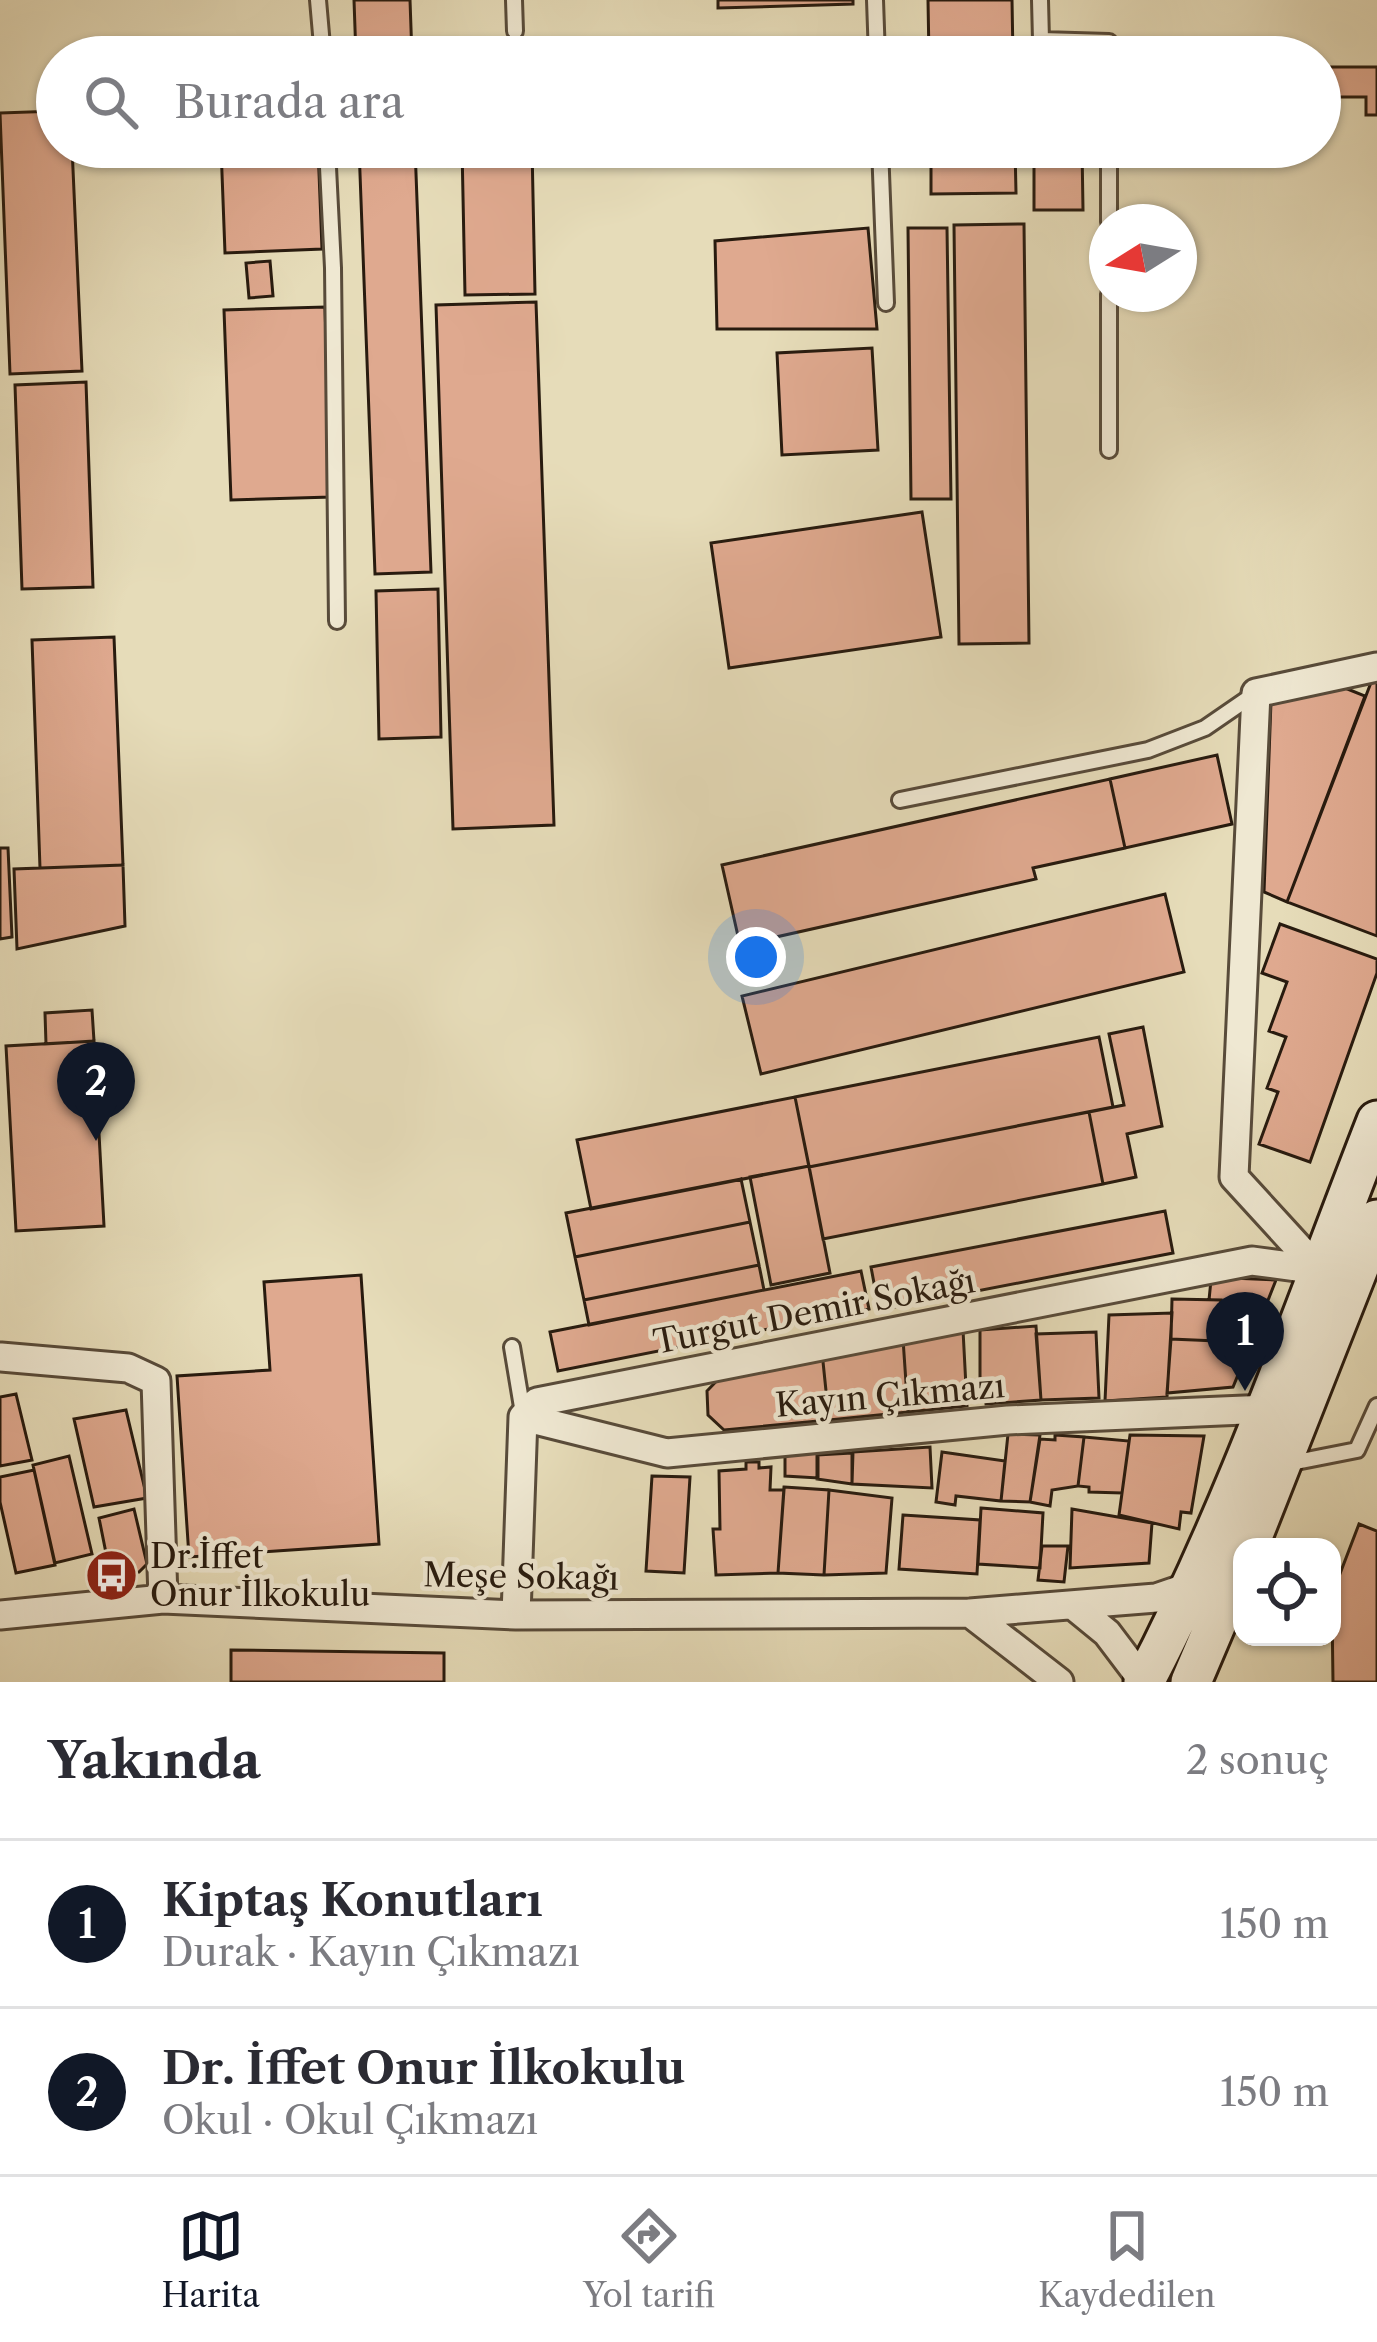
<!DOCTYPE html>
<html lang="tr">
<head>
<meta charset="utf-8">
<style>
  :root { --surface:#fff; --page:#f7f7f7; --text:#2b2b33; --muted:#7c7c81; --line:#e1e1e2; --accent:#111827 }
  body { margin:0; font-family:"Libre Caslon Text",serif; background:var(--page); color:var(--text) }
  .controls { position:absolute; right:36px; bottom:36px; display:grid; overflow:hidden; border-radius:24px; box-shadow:0 3px 9px #0004 }
  .controls button { width:108px; height:108px; display:grid; place-items:center; padding:0; border:0; border-bottom:3px solid var(--line); background:var(--surface); color:var(--text); font:60px sans-serif }
  .compass { position:absolute; left:1089px; top:204px; width:108px; height:108px; border-radius:50%; background:var(--surface); box-shadow:0 3px 9px #0004; rotate:259deg }
  .you { position:absolute; left:756px; top:957px; width:42px; height:42px; margin:-30px; border:9px solid #fff; border-radius:50%; background:#1a73e8; box-shadow:0 0 0 18px #1a73e833 }
  .badge { display:grid; place-items:center; width:78px; height:78px; border-radius:50%; background:var(--accent); color:#fff; font-size:39px; font-weight:700 }
  .pin { position:absolute; translate:-50% -99px; filter:drop-shadow(0 3px 6px #0008) }
  .pin::after { content:''; position:absolute; top:63px; width:42px; height:36px; background:inherit; clip-path:polygon(0 0,100% 0,50% 100%) }
  .list { margin:0; padding:0; list-style:none }
  h2 { display:flex; justify-content:space-between; align-items:center; height:156px; margin:0; padding:0 48px; font-size:51px }
  h2 small { font-size:39px; font-weight:400; color:var(--muted) }
  .list li { display:grid; grid-template-columns:78px 1fr auto; gap:36px; align-items:center; box-sizing:border-box; height:168px; padding:0 48px; border-top:3px solid var(--line) }
  .list b { display:block; font-size:45px; white-space:nowrap }
  .list p { margin:0; font-size:39px; white-space:nowrap; color:var(--muted) }
  .list em { font-size:39px; font-style:normal; color:var(--muted) }
  .icon { flex:none; width:66px; height:66px; fill:none; stroke:currentColor; stroke-width:2; stroke-linecap:round; stroke-linejoin:round }
  .map { position:relative; flex:none; width:1377px; height:1682px; overflow:hidden }
  .search { position:absolute; background:var(--surface); box-shadow:0 3px 9px #0004; left:36px; right:36px; top:36px; height:132px; display:flex; align-items:center; gap:30px; box-sizing:border-box; padding:0 42px; border-radius:66px; color:var(--muted); font-size:45px }
  .sheet { height:492px; background:var(--surface) }
  nav { display:flex; justify-content:space-around; align-items:center; box-sizing:border-box; height:168px; border-top:3px solid var(--line); background:var(--surface); font-size:33px; color:var(--muted) }
  nav a { display:grid; justify-items:center; gap:6px }
  nav .on { color:var(--accent) }
  .map>svg:first-child { display:block }
  .building { fill:#dfa98f; stroke:#281b0f; stroke-width:3 }
  .lines { fill:none; stroke-linecap:round; stroke-linejoin:round }
  .service-casing { stroke:#584b3a; stroke-width:20 }
  .minor-casing { stroke:#584b3a; stroke-width:33 }
  .secondary-casing { stroke:#281b0f; stroke-width:45 }
  .service { stroke:#efe8d2; stroke-width:14 }
  .minor { stroke:#efe8d2; stroke-width:27 }
  .secondary { stroke:#efe8d2; stroke-width:39 }
  .labels { text-anchor:middle; stroke-width:9; stroke-linejoin:round; paint-order:stroke }
  .street-label { font-size:33px; fill:#281b0f; stroke:#efe8d2 }
  .poi-label { font-size:33px; fill:#281b0f; stroke:#efe8d2; text-anchor:start }
</style>
</head>
<body>
<div class="map">
<svg width="1377" height="1682" viewBox="0 0 1377 1682">
  <rect width="100%" height="100%" fill="#e6dcb9"/>
  <filter id="stains"><feTurbulence type="fractalNoise" baseFrequency=".00167" numOctaves="4"/><feColorMatrix values="0 0 0 0 .2 0 0 0 0 .09 0 0 0 0 .02 0 0 0 .5 -.17"/></filter>
  <radialGradient id="worn" r=".72"><stop offset=".6" stop-color="#630" stop-opacity="0"/><stop offset="1" stop-color="#630" stop-opacity=".3"/></radialGradient>
  <path class="building" d="M354 0H410L412 57H356Z
    M718 0H853V4L718 8Z
    M928 0H1012L1013 57H929Z
    M314 42 315 57H217V45Z
    M1327 67H1377V115H1366V97H1327Z
    M57 111V147H72L82 371 10 374 0 113Z
    M221 147H318L322 249 225 253Z
    M359 147H415L431 572 375 574Z
    M462 147H532L535 294 465 295Z
    M931 147H1015L1016 193 931 194Z
    M1034 147H1082L1083 210H1034Z
    M1024 224 1029 643 959 644 954 225Z
    M868 228 877 329H717L715 241Z
    M908 228H947L951 499H911Z
    M270 261 273 296 249 298 246 263Z
    M536 302 554 825 453 829 436 305Z
    M325 307 331 497 231 500 224 310Z
    M872 348 878 450 782 455 777 353Z
    M86 382 93 587 22 589 15 385Z
    M922 512 941 637 729 668 711 543Z
    M438 589 441 737 379 739 376 591Z
    M114 637 123 865 40 868 32 640Z
    M1372 680 1377 682V936L1287 902Z
    M1345 688 1365 696 1287 902 1264 892 1271 701Z
    M1217 755 1232 824 1125 848 1110 779Z
    M1110 779 1125 848 1033 868 1036 879 740 945 722 865Z
    M0 848H8L12 937 0 939Z
    M123 865 125 926 17 949 14 869Z
    M1165 894 1184 972 761 1074 742 996Z
    M1280 924 1377 959V973L1310 1162 1259 1144 1278 1092 1267 1088 1286 1037 1269 1031 1287 982 1262 973Z
    M92 1010 94 1041 46 1044 45 1013Z
    M1143 1027 1162 1126 1127 1134 1136 1177 1103 1184 1089 1112 1124 1105 1109 1034Z
    M1099 1037 1113 1107 809 1167 795 1097Z
    M94 1041 104 1226 16 1231 6 1046Z
    M795 1097 809 1166 591 1209 577 1140Z
    M1089 1112 1103 1184 823 1239 809 1167Z
    M809 1166 830 1273 771 1285 750 1177Z
    M741 1179 750 1222 575 1257 566 1213Z
    M1165 1211 1173 1253 879 1310 871 1267Z
    M750 1222 759 1265 584 1300 575 1257Z
    M759 1265 764 1290 589 1325 584 1300Z
    M861 1271 869 1309 558 1371 550 1332Z
    M361 1275 379 1544 189 1557 177 1376 270 1370 264 1282Z
    M1231 1278 1276 1280 1251 1343 1217 1341 1221 1300H1209L1211 1280Z
    M1172 1299 1221 1300 1217 1341 1171 1339Z
    M1172 1313 1167 1397 1105 1401 1109 1315Z
    M1036 1326 1041 1400 986 1404 984 1385H980V1330Z
    M963 1330 967 1406 908 1412 903 1339Z
    M1096 1332 1099 1398 1041 1400 1036 1334Z
    M903 1339 908 1412 829 1420 822 1352Z
    M1171 1339 1217 1341 1251 1343 1233 1387 1167 1393Z
    M822 1352 829 1420 724 1430 708 1415 707 1391 730 1367Z
    M16 1394 32 1460 0 1466V1397Z
    M126 1410 147 1498 94 1507 74 1419Z
    M1008 1434 1040 1435 1030 1502 1001 1501Z
    M1055 1435 1084 1437 1078 1486 1052 1490 1050 1506 1030 1502 1040 1439 1055 1440Z
    M1130 1435 1204 1436 1191 1513 1181 1512 1179 1529 1119 1515Z
    M1084 1437 1129 1441 1122 1493 1089 1492V1487L1078 1486Z
    M930 1447 932 1488 852 1484 853 1452Z
    M818 1451V1478L785 1476V1454Z
    M942 1452 1005 1461 1001 1501 956 1496 955 1505 936 1502Z
    M852 1453V1484L817 1479V1455Z
    M69 1456 92 1554 55 1563 33 1465Z
    M746 1462H759V1468L771 1467 770 1490H784L778 1573 716 1575 713 1529H720L719 1471 746 1469Z
    M34 1470 55 1565 16 1573 0 1502V1477Z
    M652 1476 690 1477 684 1573 646 1571Z
    M784 1487 829 1490 824 1575 778 1573Z
    M829 1490 892 1498 886 1573 824 1575Z
    M981 1508 1043 1513 1040 1568 978 1564Z
    M134 1509 147 1564 139 1572 110 1573 99 1518Z
    M1072 1509 1152 1523 1149 1563 1070 1568Z
    M903 1515 980 1520 977 1574 899 1569Z
    M1359 1524 1377 1531V1682H1333L1332 1608 1338 1579Z
    M1042 1546H1068L1064 1582 1038 1580Z
    M231 1650 444 1653V1682H231Z"/>
  <g class="lines">
    <defs>
      <path id="service" d="M318 0 323 57
        M514 0 515 31
        M875 0 877 57
        M1040 0 1041 40 1109 42V57
        M327 147 333 268 337 621
        M880 147 886 303
        M1109 222V147
        M1109 450V294
        M900 800 1148 750 1205 728 1253 695
        M512 1347 523 1413
        M1286 1464 1357 1450 1377 1406"/>
      <path id="minor" d="M1319 1270 1234 1177 1256 693 1377 667
        M1 1357 128 1368 156 1381 163 1599
        M523 1417 667 1453 1008 1420 1268 1409
        M1074 1606 1107 1633 1144 1682
        M970 1613 1059 1682
        M0 1615 163 1599 516 1615 970 1613 1156 1598 1194 1585
        M516 1615 523 1417 537 1402 1252 1261 1319 1270"/>
      <path id="secondary" d="M1248 1547 1377 1220
        M1144 1682C1238 1502 1303 1310 1377 1121
        M1191 1682 1242 1562"/>
    </defs>
    <use href="#service" class="service-casing"/>
    <use href="#minor" class="minor-casing"/>
    <use href="#secondary" class="secondary-casing"/>
    <use href="#service" class="service"/>
    <use href="#minor" class="minor"/>
    <use href="#secondary" class="secondary"/>
  </g>
  <defs>
    <symbol id="bus-disc" viewBox="-11 -11 22 22"><circle r="9.5" fill="#8f2418" stroke="#efe8d2"/><path d="M-5-6H5V4H4V6H2V4H-2V6H-4V4H-5ZM-3.5-4V0h7V-4ZM-3.5 1.2v1.5H-2V1.2ZM2 1.2v1.5H3.5V1.2Z" fill="#fff"/></symbol>
  </defs>
  <g fill-rule="evenodd">
    <use href="#bus-disc" x="82" y="1546" width="59" height="59"/>
  </g>
  <g class="labels">
    <g class="street-label">
      <text transform="translate(814 1311) rotate(-11)" y="12">Turgut Demir Sokağı</text>
      <text transform="translate(890 1395) rotate(-5)" y="12">Kayın Çıkmazı</text>
      <text transform="translate(521 1576) rotate(1)" y="12">Meşe Sokağı</text>
    </g>
    <g class="poi-label">
      <text x="150" y="1568">Dr.İffet<tspan x="150" dy="38">Onur İlkokulu</tspan></text>
    </g>
  </g>
  <rect width="100%" height="100%" filter="url(#stains)"/>
  <rect width="100%" height="100%" fill="url(#worn)"/>
</svg>
<div class="controls">
<button><svg class="icon" aria-label="locate" viewBox="0 0 24 24"><circle cx="12" cy="12" r="6"/><path d="M12 2v4M12 18v4M2 12h4M18 12h4"/></svg></button>
</div>
<svg class="compass" viewBox="-18 -18 36 36"><path d="M0-13l5 13h-10z" fill="#e53935"/><path d="M0 13l5-13h-10z" fill="#7c7c81"/></svg>
<div class="you"></div>
<div class="pin badge" style="left:1245px;top:1391px">1</div>
<div class="pin badge" style="left:96px;top:1141px">2</div>
<div class="search"><svg class="icon" aria-label="search" viewBox="0 0 24 24"><circle cx="10" cy="10" r="6"/><path d="M15 15l6 6"/></svg>Burada ara</div>
</div>
<section class="sheet">
<h2>Yakında<small>2 sonuç</small></h2>
<ul class="list">
<li><span class="badge">1</span><div><b>Kiptaş Konutları</b><p>Durak · Kayın Çıkmazı</p></div><em>150 m</em></li>
<li><span class="badge">2</span><div><b>Dr. İffet Onur İlkokulu</b><p>Okul · Okul Çıkmazı</p></div><em>150 m</em></li>
</ul>
</section>
<nav>
<a class="on"><svg class="icon" aria-label="map" viewBox="0 0 24 24"><path d="M3 6l6-2 6 2 6-2v14l-6 2-6-2-6 2zM9 4v14M15 6v14"/></svg>Harita</a>
<a><svg class="icon" aria-label="directions" viewBox="0 0 24 24"><path d="M12 3l9 9-9 9-9-9zM9 14v-3h6M13 9l2 2-2 2"/></svg>Yol tarifi</a>
<a><svg class="icon" aria-label="saved" viewBox="0 0 24 24"><path d="M7 4h10v16l-5-4-5 4z"/></svg>Kaydedilen</a>
</nav>
</body>
</html>
